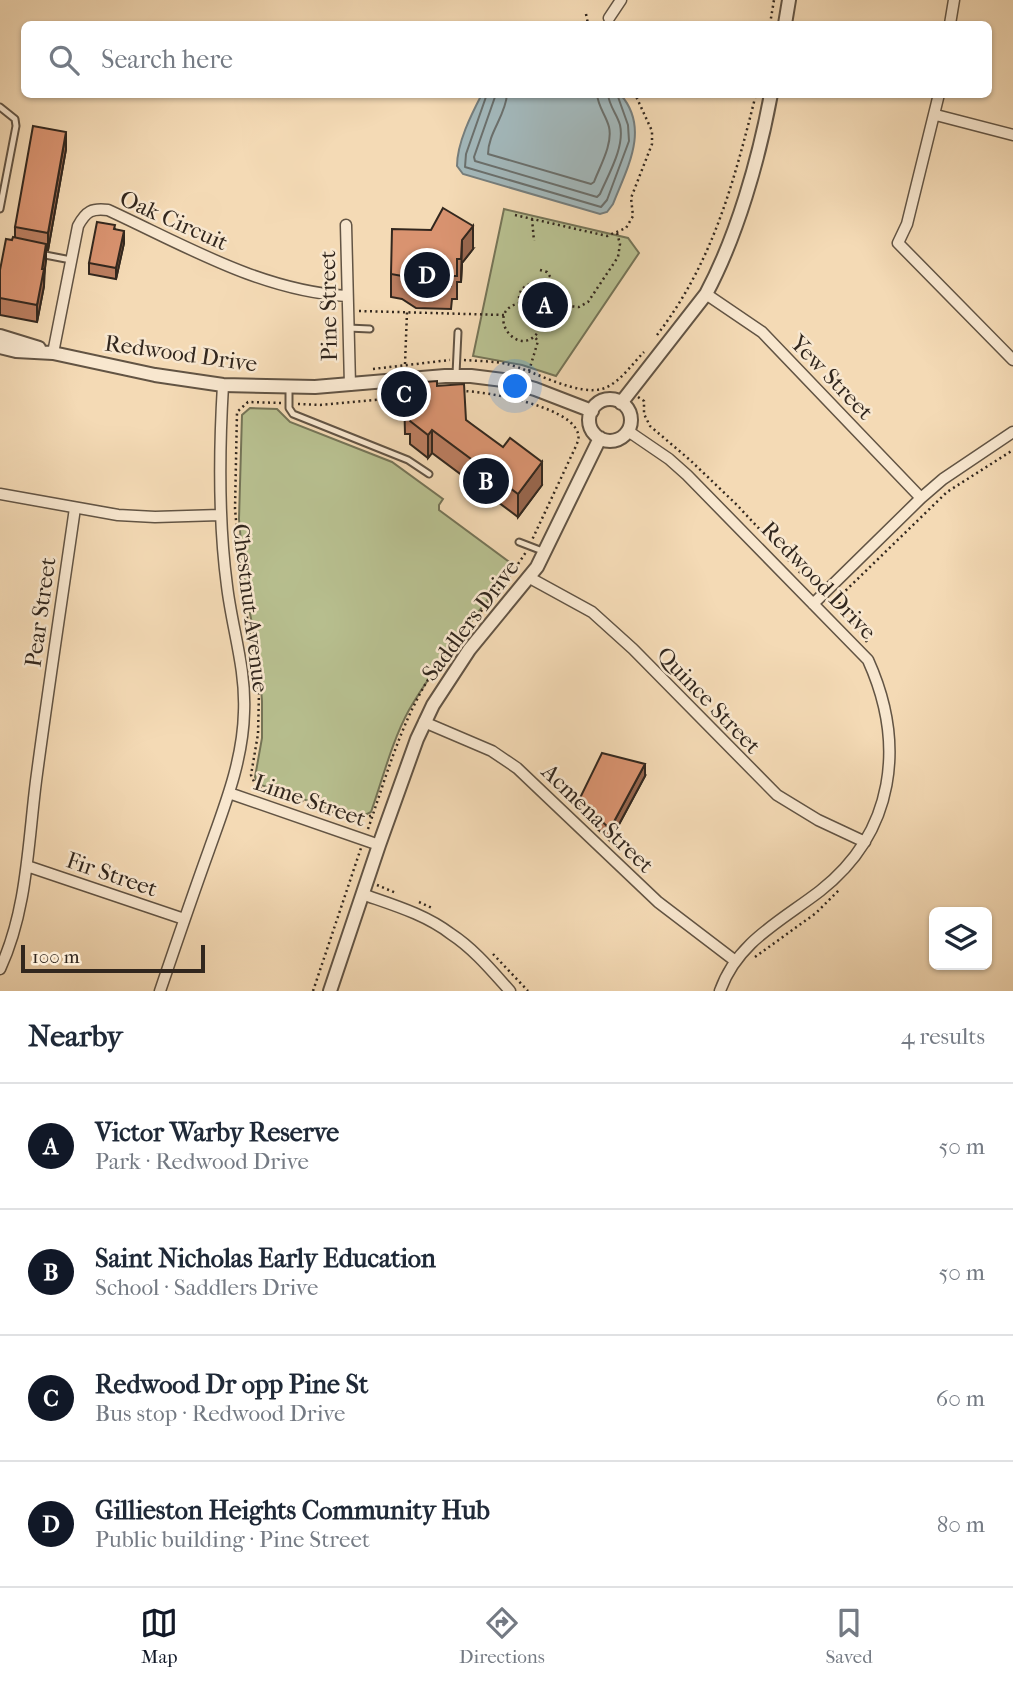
<!DOCTYPE html>
<html lang="en">
<head>
<meta charset="utf-8">
<style>
  :root { --surface:#fff; --page:#f2f2f3; --text:#1f2937; --muted:#747a83; --line:#e0e1e3; --accent:#111827 }
  body { margin:0; font-family:"IM FELL French Canon",serif; background:var(--page); color:var(--text) }
  .controls { position:absolute; right:21px; bottom:21px; display:grid; overflow:hidden; border-radius:10px; box-shadow:0 2px 5px #0004 }
  .controls button { width:63px; height:63px; display:grid; place-items:center; padding:0; border:0; border-bottom:2px solid var(--line); background:var(--surface); color:var(--text); font:35px sans-serif }
  .scale { position:absolute; left:21px; bottom:18px; width:184px; box-sizing:border-box; padding-left:7px; border:4px solid #32271e; border-top:0; font-size:19px; line-height:24px; white-space:nowrap; color:#32271e; -webkit-text-stroke:5px #f8e7cf; paint-order:stroke }
  .you { position:absolute; left:516px; top:387px; width:24px; height:24px; margin:-18px; border:5px solid #fff; border-radius:50%; background:#1a73e8; box-shadow:0 0 0 10px #1a73e833 }
  .badge { display:grid; place-items:center; width:46px; height:46px; border-radius:50%; background:var(--accent); color:#fff; font-size:23px; font-weight:700 }
  .pin { position:absolute; translate:-50% -50%; border:4px solid #fff; box-shadow:0 2px 7px #0006 }
  .list { margin:0; padding:0; list-style:none }
  h2 { display:flex; justify-content:space-between; align-items:center; height:91px; margin:0; padding:0 28px; font-size:30px }
  h2 small { font-size:23px; font-weight:400; color:var(--muted) }
  .list li { display:grid; grid-template-columns:46px 1fr auto; gap:21px; align-items:center; box-sizing:border-box; height:126px; padding:0 28px; border-top:2px solid var(--line) }
  .list b { display:block; font-size:26px; white-space:nowrap }
  .list p { margin:0; font-size:23px; white-space:nowrap; color:var(--muted) }
  .list em { font-size:23px; font-style:normal; color:var(--muted) }
  .icon { flex:none; width:38px; height:38px; fill:none; stroke:currentColor; stroke-width:2; stroke-linecap:round; stroke-linejoin:round }
  .map { position:relative; flex:none; width:1013px; height:991px; overflow:hidden }
  .search { position:absolute; background:var(--surface); box-shadow:0 2px 5px #0004; left:21px; right:21px; top:21px; height:77px; display:flex; align-items:center; gap:18px; box-sizing:border-box; padding:0 24px; border-radius:10px; color:var(--muted); font-size:26px }
  .sheet { height:595px; background:var(--surface) }
  nav { display:flex; justify-content:space-around; align-items:center; box-sizing:border-box; height:98px; border-top:2px solid var(--line); background:var(--surface); font-size:19px; color:var(--muted) }
  nav a { display:grid; justify-items:center; gap:4px }
  nav .on { color:var(--accent) }
  .map>svg:first-child { display:block }
  .green { fill:#b8c090; stroke:#757457; stroke-width:2 }
  .water { fill:#a2b7ba; stroke:#757d7c; stroke-width:2 }
  .lines { fill:none; stroke-linecap:round; stroke-linejoin:round }
  .shore { stroke:#6a6f6c; stroke-width:2 }
  .service-casing { stroke:#625444; stroke-width:9 }
  .minor-casing { stroke:#625444; stroke-width:13 }
  .tertiary-casing { stroke:#625444; stroke-width:16 }
  .path { stroke:#32271e; stroke-width:2.5; stroke-dasharray:2 3.5; stroke-linecap:butt }
  .service { stroke:#f8e7cf; stroke-width:5 }
  .minor { stroke:#f8e7cf; stroke-width:10 }
  .tertiary { stroke:#f8e7cf; stroke-width:12 }
  .wall { fill:#bb7e60; stroke:#32271e; stroke-width:2 }
  .shaded-wall { fill:#98674e; stroke:#32271e; stroke-width:2 }
  .building { fill:#d99370; stroke:#32271e; stroke-width:2 }
  .labels { text-anchor:middle; stroke-width:5; stroke-linejoin:round; paint-order:stroke }
  .street-label { font-size:23px; fill:#32271e; stroke:#f8e7cf }
</style>
</head>
<body>
<div class="map">
<svg width="1013" height="991" viewBox="0 0 1013 991">
  <rect width="100%" height="100%" fill="#f4dab5"/>
  <filter id="stains"><feTurbulence type="fractalNoise" baseFrequency=".00286" numOctaves="4"/><feColorMatrix values="0 0 0 0 .2 0 0 0 0 .09 0 0 0 0 .02 0 0 0 .5 -.17"/></filter>
  <radialGradient id="worn" r=".72"><stop offset=".6" stop-color="#630" stop-opacity="0"/><stop offset="1" stop-color="#630" stop-opacity=".3"/></radialGradient>
  <path class="green" d="M504 209 628 238 639 253 556 376 522 365 473 356Z
    M250 408 277 409 290 422 392 462 443 499 439 505V510L512 564C480 615 439 658 409 710 392 741 383 778 371 812L359 818 258 784 255 777 262 738V701L258 653 245 589 239 519 242 415Z"/>
  <path class="water" d="M482 94 621 95C650 129 627 168 613 204L607 212 600 214 463 174 457 166C457 143 471 115 482 94Z"/>
  <g class="lines">
    <path class="shore" d="M487 94 466 154 465 167 601 207 607 200 629 141 628 125 617 94
      M496 94 474 157 475 161 597 197 600 194C608 175 625 147 620 125 617 114 609 106 608 94
      M507 94C506 115 488 133 488 154L591 184 594 182C600 166 613 144 609 127 606 115 598 107 597 94"/>
    <defs>
      <path id="service" d="M0 107 15 119 16 126 0 209
        M40 254 71 260
        M348 328 370 329
        M456 374 458 332
        M289 388V408L293 414 408 460 429 474
        M519 542 545 552"/>
      <path id="minor" d="M609 18 621 0
        M950 24 954 0
        M939 94 907 224 898 243 1013 360
        M936 115 1013 135
        M346 225 350 385
        M706 294 762 332 921 498
        M53 353 78 226C86 211 92 208 108 210 184 245 261 291 347 296
        M628 431 669 459 687 475 868 660C906 744 895 832 820 891 781 921 737 942 720 991
        M0 494 118 515 155 517 220 515
        M530 578 592 612 633 649 777 795 818 820 865 842
        M813 604 921 498 943 479 1013 432
        M424 722 492 751 517 768 658 902 734 960
        M229 793 379 845
        M27 866 184 919
        M362 894C393 905 425 914 451 934 474 949 492 971 510 991
        M0 969C27 911 28 844 36 781 48 690 62 599 75 508
        M160 991C176 944 192 897 209 850 225 805 243 760 244 712 246 669 232 628 227 586 218 519 219 452 223 385"/>
      <path id="tertiary" d="M785 24 789 0
        M0 336 39 348
        M0 347 16 351 53 353 155 375 223 385 315 387 445 376H471L503 380 535 389 592 411
        M589 420a21 21 0 1 1 42 0a21 21 0 1 1-42 0Z
        M621 403 706 294C737 236 759 159 771 94
        M330 991 379 845 417 739 433 705 469 650 537 567 600 438"/>
    </defs>
    <use href="#service" class="service-casing"/>
    <use href="#minor" class="minor-casing"/>
    <use href="#tertiary" class="tertiary-casing"/>
    <path class="path" d="M586 14 588 24
      M770 24 774 0
      M515 215 607 236 626 228 633 216 631 198 652 144V131L635 94
      M532 219 534 241
      M540 270 547 272 551 278 550 285 545 291
      M519 298a14 14 0 1 1 28 0a14 14 0 1 1-28 0Z
      M520 303C482 311 518 361 538 332 544 325 542 318 539 311
      M545 304 579 307 588 302 618 257 620 244 617 233
      M359 311 504 315
      M657 335C713 262 734 182 756 94
      M464 360C478 361 493 361 507 364 533 370 579 398 605 388 620 382 633 363 644 352
      M405 364 407 312
      M373 369 450 360
      M529 371 538 341 534 336
      M461 391C486 391 567 406 577 431 580 436 578 441 576 446L532 540
      M638 397 644 401V414L650 426 690 460 737 505 806 579
      M281 403 248 402 237 412 235 509 242 585 259 692 258 734 251 775 256 786 358 820 373 815
      M298 404 320 405 406 397
      M828 601 858 629 867 642
      M838 609 840 606 839 597 947 492 1013 450
      M368 829C386 777 401 722 431 675 460 632 498 596 526 552
      M377 885 396 893
      M419 902 432 908
      M493 954 528 991
      M755 957 816 913 840 889
      M313 991 361 848"/>
    <use href="#service" class="service"/>
    <use href="#minor" class="minor"/>
    <use href="#tertiary" class="tertiary"/>
  </g>
  <path class="wall" d="M66 149 48 250H46L44 286 37 322 0 315V270L12 240 15 238V227Z
    M115 229 124 243 116 279 89 274V263Z
    M473 249 462 263 461 282H457V299H452L451 309 416 308 402 299 391 297V274Z
    M437 386 466 420 542 485 518 517 432 453 428 458 410 444V434H405L404 392 425 391Z
    M645 776 610 841 579 811V800Z"/>
  <path class="shaded-wall" d="M66 132V149L48 250V233Z
    M473 226V249L462 263 461 282 462 240Z
    M124 231V243L116 279V268Z
    M46 244V261L44 275V286L37 322V305Z
    M432 430V453L428 458V435Z
    M542 462V485L518 517V494Z
    M645 764V776L610 841V829Z"/>
  <path class="building" d="M33 126 66 132 48 233 15 227Z
    M443 208 473 226 462 240 461 259H457V276H452L451 286 416 285 402 276 391 274 392 229 431 230Z
    M97 222 115 225 114 229 124 231 116 268 89 263Z
    M13 237 46 244 42 269H44L37 305 0 298V270L6 239 12 240Z
    M437 381V386L464 384 466 420 503 447 510 438 542 462 518 494 432 430 428 435 410 421V411H405L404 392 425 391V382Z
    M602 753 645 764 610 829 579 800Z"/>
  <g class="labels">
    <g class="street-label">
      <text transform="translate(174 220) rotate(24)" y="8">Oak Circuit</text>
      <text transform="translate(328 306) rotate(-91)" y="8">Pine Street</text>
      <text transform="translate(181 353) rotate(8)" y="8">Redwood Drive</text>
      <text transform="translate(832 377) rotate(46)" y="8">Yew Street</text>
      <text transform="translate(819 580) rotate(46)" y="8">Redwood Drive</text>
      <text transform="translate(251 608) rotate(83)" y="8">Chestnut Avenue</text>
      <text transform="translate(40 612) rotate(-82)" y="8">Pear Street</text>
      <text transform="translate(470 620) rotate(-53)" y="8">Saddlers Drive</text>
      <text transform="translate(709 700) rotate(46)" y="8">Quince Street</text>
      <text transform="translate(310 800) rotate(19)" y="8">Lime Street</text>
      <text transform="translate(598 818) rotate(44)" y="8">Acmena Street</text>
      <text transform="translate(112 874) rotate(19)" y="8">Fir Street</text>
    </g>
  </g>
  <rect width="100%" height="100%" filter="url(#stains)"/>
  <rect width="100%" height="100%" fill="url(#worn)"/>
</svg>
<div class="controls">
<button><svg class="icon" aria-label="layers" viewBox="0 0 24 24"><path d="M12 4l9 5-9 5-9-5zM3 14l9 5 9-5"/></svg></button>
</div>
<div class="scale">100 m</div>
<div class="you"></div>
<div class="pin badge" style="left:545px;top:305px">A</div>
<div class="pin badge" style="left:486px;top:481px">B</div>
<div class="pin badge" style="left:404px;top:394px">C</div>
<div class="pin badge" style="left:427px;top:275px">D</div>
<div class="search"><svg class="icon" aria-label="search" viewBox="0 0 24 24"><circle cx="10" cy="10" r="6"/><path d="M15 15l6 6"/></svg>Search here</div>
</div>
<section class="sheet">
<h2>Nearby<small>4 results</small></h2>
<ul class="list">
<li><span class="badge">A</span><div><b>Victor Warby Reserve</b><p>Park · Redwood Drive</p></div><em>50 m</em></li>
<li><span class="badge">B</span><div><b>Saint Nicholas Early Education</b><p>School · Saddlers Drive</p></div><em>50 m</em></li>
<li><span class="badge">C</span><div><b>Redwood Dr opp Pine St</b><p>Bus stop · Redwood Drive</p></div><em>60 m</em></li>
<li><span class="badge">D</span><div><b>Gillieston Heights Community Hub</b><p>Public building · Pine Street</p></div><em>80 m</em></li>
</ul>
</section>
<nav>
<a class="on"><svg class="icon" aria-label="map" viewBox="0 0 24 24"><path d="M3 6l6-2 6 2 6-2v14l-6 2-6-2-6 2zM9 4v14M15 6v14"/></svg>Map</a>
<a><svg class="icon" aria-label="directions" viewBox="0 0 24 24"><path d="M12 3l9 9-9 9-9-9zM9 14v-3h6M13 9l2 2-2 2"/></svg>Directions</a>
<a><svg class="icon" aria-label="saved" viewBox="0 0 24 24"><path d="M7 4h10v16l-5-4-5 4z"/></svg>Saved</a>
</nav>
</body>
</html>
